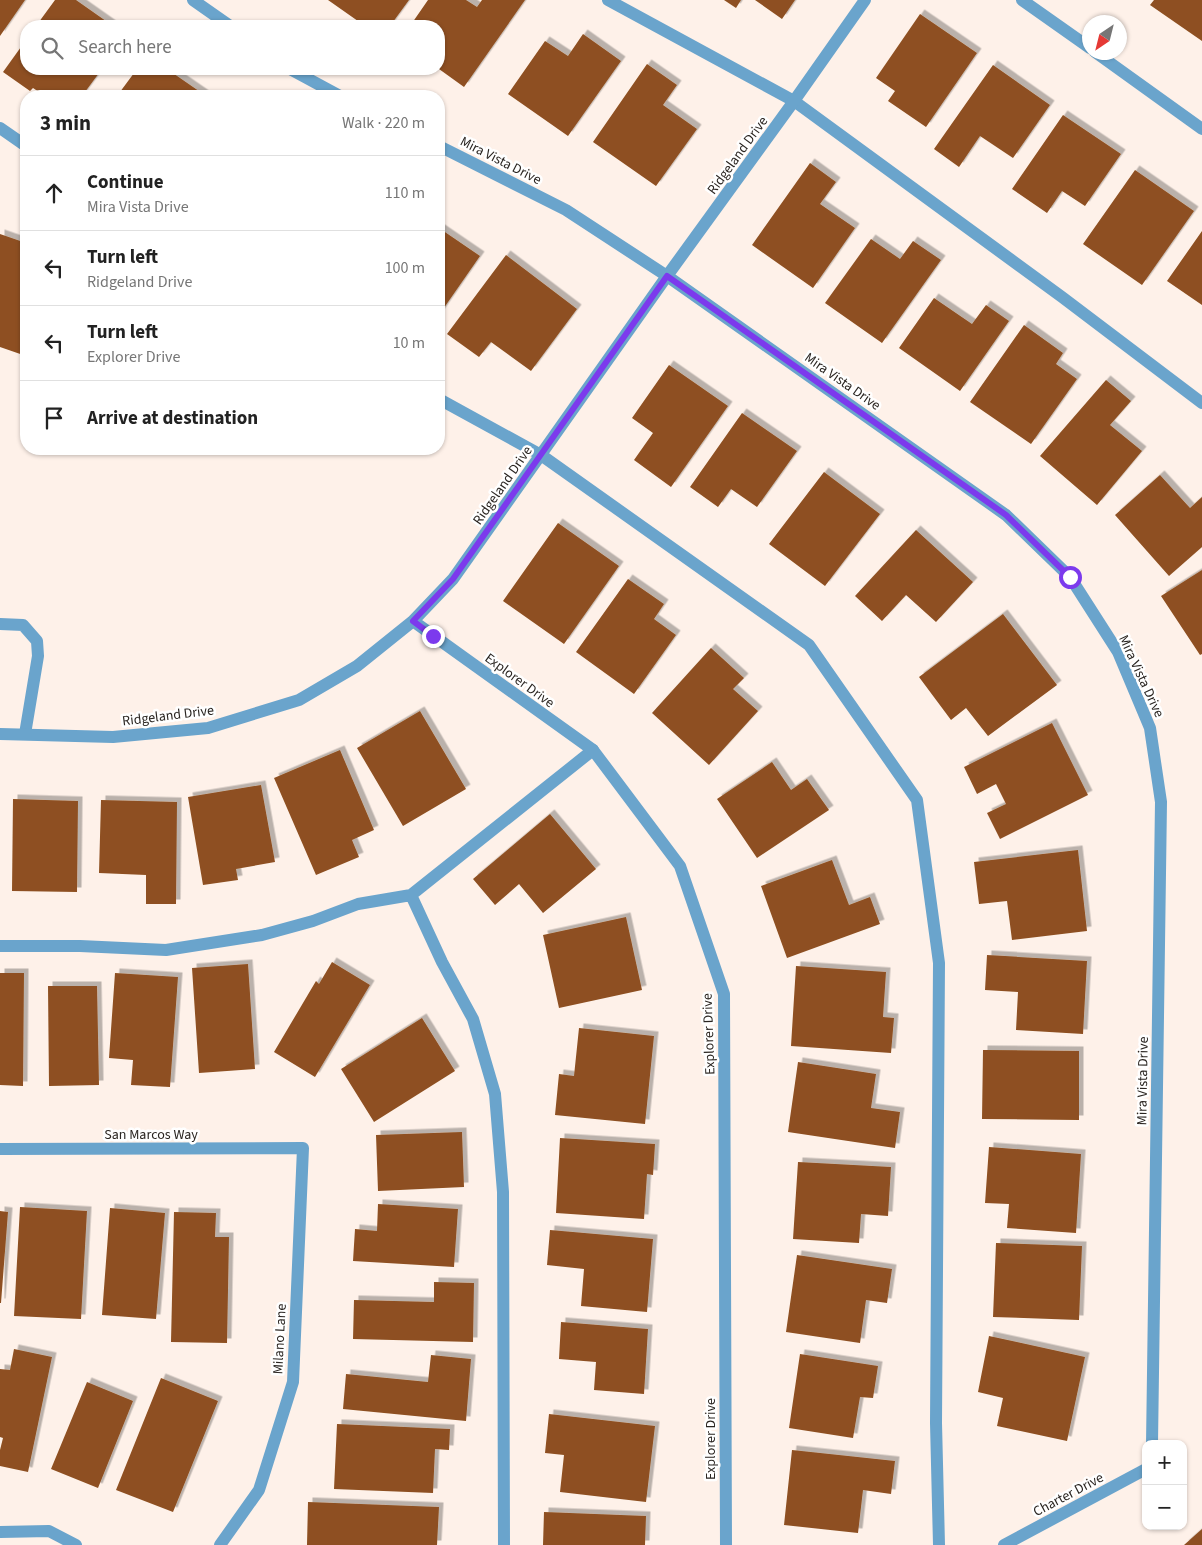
<!DOCTYPE html>
<html lang="en">
<head>
<meta charset="utf-8">
<style>
  :root { --surface:#fff; --page:#f2f2f2; --text:#222; --muted:#767676; --line:#e0e0e0 }
  body { margin:0; font-family:"Source Sans 3",sans-serif; background:var(--page); color:var(--text) }
  .controls { position:absolute; right:15px; bottom:15px; display:grid; overflow:hidden; border-radius:10px; box-shadow:0 1px 4px #0004 }
  .controls button { width:45px; height:45px; display:grid; place-items:center; padding:0; border:0; border-bottom:1px solid var(--line); background:var(--surface); color:var(--text); font:25px sans-serif }
  .compass { position:absolute; left:1082px; top:15px; width:45px; height:45px; border-radius:50%; background:var(--surface); box-shadow:0 1px 4px #0004; rotate:215deg }
  .stop { position:absolute; width:15px; height:15px; margin:-11px; border:4px solid #7c3aed; border-radius:50%; background:#fff }
  .stop.end { background:#7c3aed; border-color:#fff; box-shadow:0 1px 5px #0008 }
  .list { margin:0; padding:0; list-style:none }
  h2 { display:flex; justify-content:space-between; align-items:center; height:65px; margin:0; padding:0 20px; font-size:21px }
  h2 small { font-size:16px; font-weight:400; color:var(--muted) }
  .list li { display:grid; grid-template-columns:32px 1fr auto; gap:15px; align-items:center; box-sizing:border-box; height:75px; padding:0 20px; border-top:1px solid var(--line) }
  .list b { display:block; font-size:19px; white-space:nowrap }
  .list p { margin:0; font-size:16px; white-space:nowrap; color:var(--muted) }
  .list em { font-size:16px; font-style:normal; color:var(--muted) }
  .icon { flex:none; width:28px; height:28px; fill:none; stroke:currentColor; stroke-width:2; stroke-linecap:round; stroke-linejoin:round }
  .map { position:relative; flex:none; width:1202px; height:1545px; overflow:hidden }
  .search { position:absolute; background:var(--surface); box-shadow:0 1px 4px #0004; left:20px; top:20px; width:425px; height:55px; display:flex; align-items:center; gap:12px; box-sizing:border-box; padding:0 18px; border-radius:20px; color:var(--muted); font-size:19px }
  .panel { position:absolute; background:var(--surface); box-shadow:0 1px 4px #0004; left:20px; top:90px; width:425px; height:365px; border-radius:20px }
  .map>svg:first-child { display:block }
  .building { fill:#8e5020; filter:url(#shadow) }
  .lines { fill:none; stroke-linecap:round; stroke-linejoin:round }
  .service { stroke:#6aa4cc; stroke-width:12 }
  .minor { stroke:#6aa4cc; stroke-width:12 }
  .route { stroke:#7c3aed; stroke-width:6 }
  .labels { text-anchor:middle; stroke-width:5; stroke-linejoin:round; paint-order:stroke }
  .street-label { font-size:14px; fill:#2a2521; stroke:#fff }
</style>
</head>
<body>
<div class="map">
<svg width="1202" height="1545" viewBox="0 0 1202 1545">
  <defs>
    <filter id="shadow"><feDropShadow dx="4.5" dy="-4.5" stdDeviation="0" flood-color="#0004"/></filter>
  </defs>
  <rect width="100%" height="100%" fill="#fef1e9"/>
  <path class="building" d="M0 0H25L0 36Z
    M55 0H76L113 26H36Z
    M328 0H409L390 26H365Z
    M428 0H466L477 7 482 0H525L464 87 439 69V26H410Z
    M724 0H741L736 8Z
    M755 0H795L782 19Z
    M1154 0H1202V41L1150 5Z
    M920 14 977 53 926 127 888 101 895 91 876 78Z
    M583 34 621 61 568 136 508 94 545 41 568 56Z
    M26 40V69H102L82 96H45L33 88 30 91 3 72Z
    M647 64 677 85 663 105 697 129 656 186 593 142Z
    M993 65 1050 105 1013 158 980 136 959 167 934 149Z
    M137 69H167L206 96H117Z
    M1063 115 1121 154 1085 206 1062 191 1047 213 1012 189Z
    M810 163 836 182 820 204 855 228 813 288 752 245Z
    M1135 170 1194 211 1142 285 1083 244Z
    M439 228 480 256 439 315Z
    M1202 231V305L1167 281Z
    M0 234 26 243V356L0 347Z
    M871 239 900 259 913 241 941 260 882 343 825 303Z
    M506 255 577 309 531 371 491 342 479 357 447 334Z
    M934 298 972 324 986 305 1009 321 960 391 899 348Z
    M1024 325 1063 353 1056 364 1077 379 1031 444 970 402Z
    M669 365 728 406 671 487 634 460 653 433 632 418Z
    M1106 380 1131 401 1110 425 1142 451 1097 505 1040 456Z
    M742 413 797 451 757 507 731 489 718 507 690 487Z
    M824 472 880 514 825 586 769 544Z
    M1160 475 1190 508 1202 497V547L1169 576 1115 515Z
    M558 523 619 566 564 644 503 601Z
    M916 530 973 582 936 622 906 595 882 621 855 596Z
    M1202 570V654L1200 655 1161 596Z
    M628 579 664 604 654 619 676 635 634 694 576 652Z
    M1003 614 1057 685 988 736 966 708 951 720 919 677Z
    M711 648 744 678 733 689 758 711 709 765 652 713Z
    M420 711 466 789 403 826 357 748Z
    M1052 723 1088 795 1000 839 987 813 1006 804 996 784 977 794 964 767Z
    M340 750 374 830 352 840 359 857 316 875 274 778Z
    M772 762 791 790 807 779 829 810 757 858 717 799Z
    M261 785 275 862 236 869 238 880 203 885 188 797Z
    M13 799 78 801 77 892 12 891Z
    M101 800 177 802 176 904H146V875L99 873Z
    M550 814 596 869 543 913 519 884 495 905 473 879Z
    M1078 850 1087 931 1012 940 1007 901 979 904 974 862Z
    M832 860 849 905 870 897 880 924 787 958 761 886Z
    M626 917 642 990 559 1008 543 935Z
    M987 955 1087 961 1083 1034 1016 1030 1018 992 985 990Z
    M332 962 370 985 315 1077 274 1052 316 981 319 984Z
    M248 964 255 1069 199 1073 192 968Z
    M796 966 886 972 883 1017 894 1018 891 1053 791 1046Z
    M0 973H24L23 1086 0 1085Z
    M115 973 178 977 170 1087 131 1085 133 1060 109 1058Z
    M48 986H97L99 1085 49 1086Z
    M422 1018 455 1071 374 1122 341 1069Z
    M579 1028 654 1036 645 1124 555 1115 559 1074 574 1076Z
    M983 1050 1079 1051V1120L982 1119Z
    M798 1062 876 1074 871 1108 900 1112 895 1148 788 1132Z
    M462 1132 464 1187 378 1191 376 1135Z
    M560 1138 655 1144 653 1175 647 1174 644 1219 556 1213Z
    M989 1147 1081 1154 1076 1233 1007 1228 1009 1204 985 1203Z
    M798 1162 891 1167 888 1216 861 1214 859 1243 793 1239Z
    M378 1204 458 1209 454 1267 353 1261 355 1229 377 1231Z
    M20 1207 87 1211 81 1319 14 1316Z
    M110 1208 165 1213 156 1319 102 1315Z
    M0 1211 8 1212 1 1303H0Z
    M174 1212 216 1213 215 1237H229L227 1343 171 1342Z
    M550 1230 653 1239 647 1312 581 1306 584 1269 547 1265Z
    M996 1243 1082 1246 1079 1320 993 1317Z
    M797 1255 892 1269 887 1303 866 1300 860 1343 786 1332Z
    M434 1282 474 1283 473 1342 353 1339 354 1300 434 1302Z
    M561 1322 648 1329 644 1394 594 1390 596 1362 559 1359Z
    M989 1336 1085 1357 1067 1441 997 1426 1003 1398 978 1392Z
    M14 1349 52 1357 28 1472 0 1466V1450L3 1438 0 1437V1369L10 1370Z
    M800 1354 878 1366 873 1398 860 1397 853 1438 789 1428Z
    M431 1355 471 1359 466 1421 343 1409 346 1374 428 1382Z
    M161 1378 218 1401 173 1512 116 1490Z
    M87 1382 133 1401 98 1488 51 1469Z
    M549 1414 655 1426 646 1502 560 1492 564 1455 545 1453Z
    M337 1424 450 1429 449 1450 435 1449 433 1493 334 1489Z
    M792 1450 895 1461 891 1494 863 1490 858 1533 784 1525Z
    M308 1502 439 1507 437 1545H307Z
    M544 1512 646 1516 645 1545H543Z
    M1202 1529V1545H1184Z"/>
  <g class="lines">
    <path class="service" d="M608 0 794 101 1062 297 1202 403
      M0 128 26 146
      M439 399 541 455 809 645 917 800 939 963 936 1423 939 1545
      M0 624 23 625 37 641 38 656 25 734
      M411 895 442 962 473 1019 495 1094 503 1192 504 1545
      M0 946H80L166 950 262 935 313 921 358 904 411 895 593 750"/>
    <path class="minor" d="M193 0 230 26
      M1022 0 1090 48
      M1095 52 1202 129
      M290 69 340 96
      M439 146 566 210 667 276 1006 515 1070 577 1118 652 1150 728 1161 802 1152 1444
      M413 621 593 750 680 866 724 994 726 1545
      M0 734 113 737 208 728 299 700 357 666 413 621 453 579 667 276 794 101 865 0
      M0 1149 303 1148 293 1382 259 1490 220 1545
      M0 1532 49 1531 76 1545
      M1004 1545 1146 1469"/>
  </g>
  <g class="lines">
    <path class="route" d="M433 636 413 621 453 579 667 276 1006 515 1070 577"/>
  </g>
  <g class="labels">
    <g class="street-label">
      <text transform="translate(737 155) rotate(-54)" y="5">Ridgeland Drive</text>
      <text transform="translate(501 160) rotate(27)" y="5">Mira Vista Drive</text>
      <text transform="translate(843 381) rotate(35)" y="5">Mira Vista Drive</text>
      <text transform="translate(502 485) rotate(-55)" y="5">Ridgeland Drive</text>
      <text transform="translate(1142 676) rotate(65)" y="5">Mira Vista Drive</text>
      <text transform="translate(520 680) rotate(36)" y="5">Explorer Drive</text>
      <text transform="translate(168 715) rotate(-7)" y="5">Ridgeland Drive</text>
      <text transform="translate(708 1034) rotate(-92)" y="5">Explorer Drive</text>
      <text transform="translate(1142 1081) rotate(-89)" y="5">Mira Vista Drive</text>
      <text x="151" y="1139">San Marcos Way</text>
      <text transform="translate(279 1339) rotate(-87)" y="5">Milano Lane</text>
      <text transform="translate(710 1439) rotate(-90)" y="5">Explorer Drive</text>
      <text transform="translate(1068 1494) rotate(-28)" y="5">Charter Drive</text>
    </g>
  </g>
</svg>
<div class="controls">
<button>+</button>
<button>−</button>
</div>
<svg class="compass" viewBox="-18 -18 36 36"><path d="M0-13l5 13h-10z" fill="#e53935"/><path d="M0 13l5-13h-10z" fill="#767676"/></svg>
<div class="stop" style="left:1070px;top:577px"></div>
<div class="stop end" style="left:433px;top:636px"></div>
<div class="search"><svg class="icon" aria-label="search" viewBox="0 0 24 24"><circle cx="10" cy="10" r="6"/><path d="M15 15l6 6"/></svg>Search here</div>
<section class="panel">
<h2>3 min<small>Walk · 220 m</small></h2>
<ul class="list">
<li><svg class="icon" aria-label="ahead" viewBox="0 0 24 24"><path d="M12 20V5M6 11l6-6 6 6"/></svg><div><b>Continue</b><p>Mira Vista Drive</p></div><em>110 m</em></li>
<li><svg class="icon" aria-label="left" viewBox="0 0 24 24"><path d="M17 20v-9H6M10 6l-5 5 5 5"/></svg><div><b>Turn left</b><p>Ridgeland Drive</p></div><em>100 m</em></li>
<li><svg class="icon" aria-label="left" viewBox="0 0 24 24"><path d="M17 20v-9H6M10 6l-5 5 5 5"/></svg><div><b>Turn left</b><p>Explorer Drive</p></div><em>10 m</em></li>
<li><svg class="icon" aria-label="arrive" viewBox="0 0 24 24"><path d="M6 21V4h12l-3 4 3 4H6"/></svg><div><b>Arrive at destination</b></div></li>
</ul>
</section>
</div>
</body>
</html>
